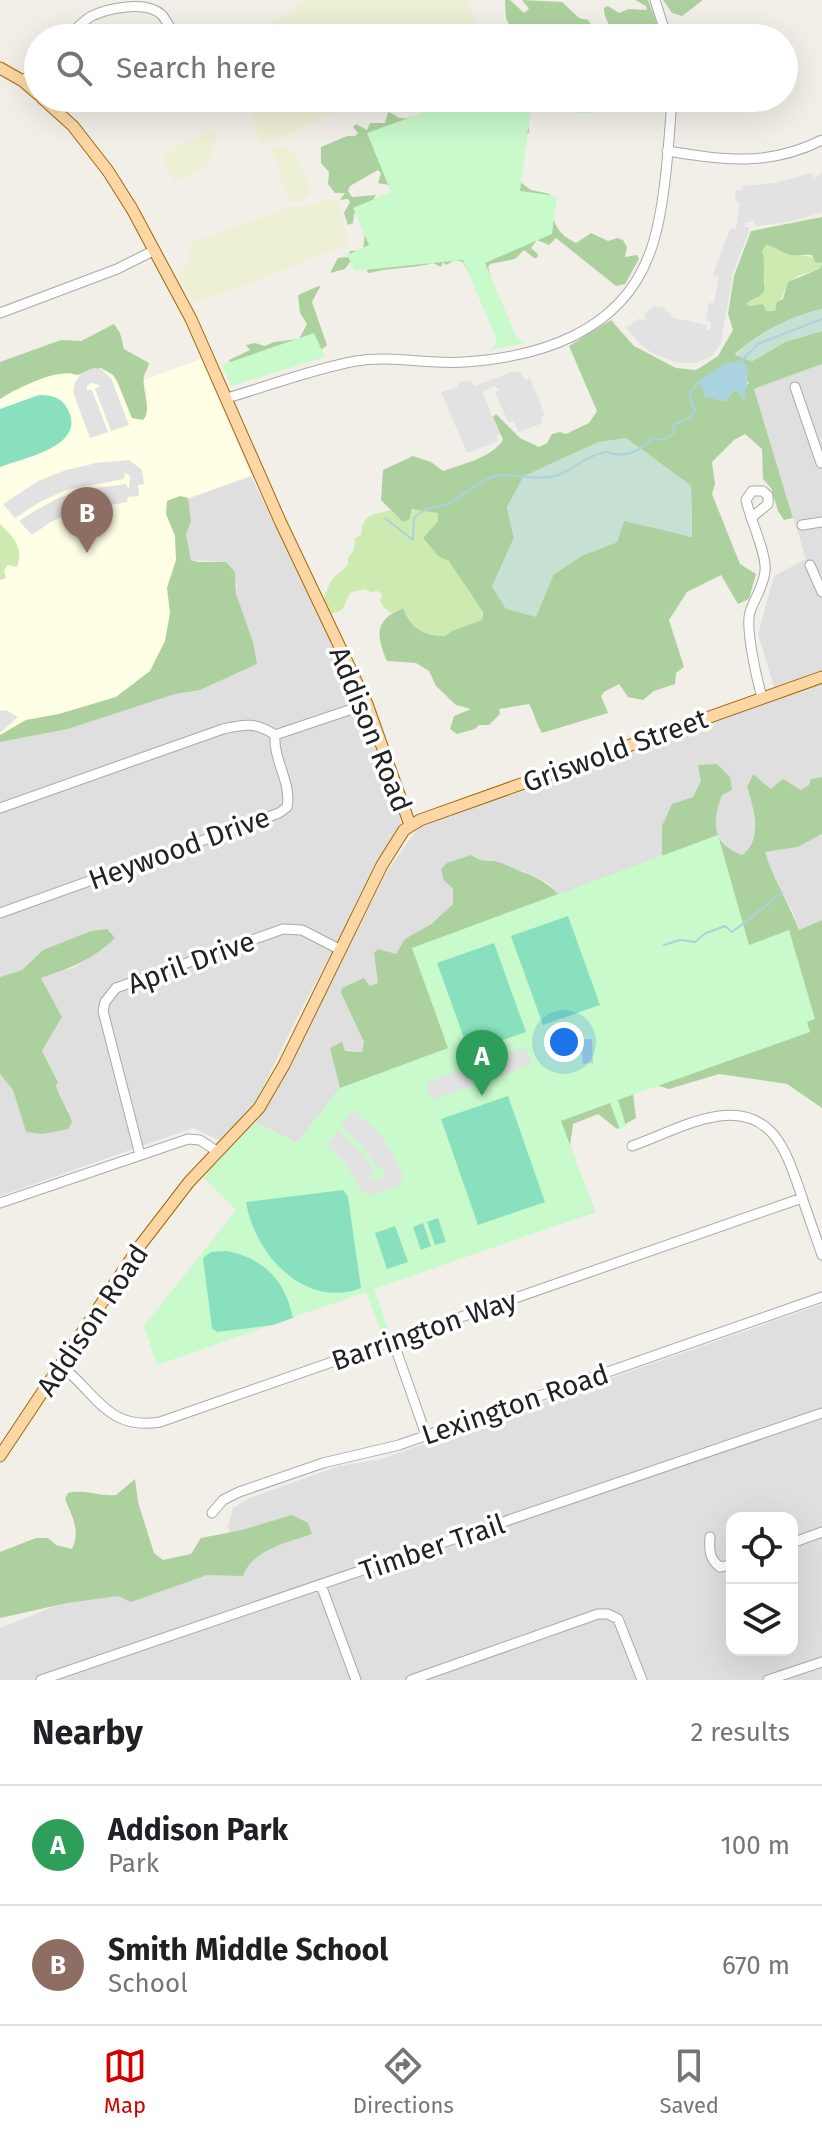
<!DOCTYPE html>
<html lang="en">
<head>
<meta charset="utf-8">
<style>
  :root { --surface:#fff; --page:#f2f2f2; --text:#202124; --muted:#757577; --line:#e0e0e0; --accent:#d40000 }
  body { margin:0; font-family:"Fira Sans",sans-serif; background:var(--page); color:var(--text) }
  .controls { position:absolute; right:24px; bottom:24px; display:grid; overflow:hidden; border-radius:16px; box-shadow:0 8px 32px #0002 }
  .controls button { width:72px; height:72px; display:grid; place-items:center; padding:0; border:0; border-bottom:2px solid var(--line); background:var(--surface); color:var(--text); font:40px sans-serif }
  .you { position:absolute; left:564px; top:1042px; width:28px; height:28px; margin:-20px; border:6px solid #fff; border-radius:50%; background:#1a73e8; box-shadow:0 0 0 12px #1a73e833 }
  .badge { display:grid; place-items:center; width:52px; height:52px; border-radius:50%; background:var(--accent); color:#fff; font-size:26px; font-weight:700 }
  .pin { position:absolute; translate:-50% -66px; filter:drop-shadow(0 2px 4px #0008) }
  .pin::after { content:''; position:absolute; top:42px; width:28px; height:24px; background:inherit; clip-path:polygon(0 0,100% 0,50% 100%) }
  .list { margin:0; padding:0; list-style:none }
  h2 { display:flex; justify-content:space-between; align-items:center; height:104px; margin:0; padding:0 32px; font-size:34px }
  h2 small { font-size:26px; font-weight:400; color:var(--muted) }
  .list li { display:grid; grid-template-columns:52px 1fr auto; gap:24px; align-items:center; box-sizing:border-box; height:120px; padding:0 32px; border-top:2px solid var(--line) }
  .list b { display:block; font-size:30px; white-space:nowrap }
  .list p { margin:0; font-size:26px; white-space:nowrap; color:var(--muted) }
  .list em { font-size:26px; font-style:normal; color:var(--muted) }
  .icon { flex:none; width:44px; height:44px; fill:none; stroke:currentColor; stroke-width:2; stroke-linecap:round; stroke-linejoin:round }
  .map { position:relative; flex:none; width:822px; height:1680px; overflow:hidden }
  .search { position:absolute; background:var(--surface); box-shadow:0 8px 32px #0002; left:24px; right:24px; top:24px; height:88px; display:flex; align-items:center; gap:20px; box-sizing:border-box; padding:0 28px; border-radius:44px; color:var(--muted); font-size:30px }
  .sheet { height:344px; background:var(--surface) }
  nav { display:flex; justify-content:space-around; align-items:center; box-sizing:border-box; height:112px; border-top:2px solid var(--line); background:var(--surface); font-size:22px; color:var(--muted) }
  nav a { display:grid; justify-items:center; gap:4px }
  nav .on { color:var(--accent) }
  .map>svg:first-child { display:block }
  .residential { fill:#e0dfdf; fill-rule:evenodd }
  .education { fill:#ffffe5 }
  .farmland { fill:#eef0d5 }
  .grass { fill:#cdebb0 }
  .forest { fill:#add19e; fill-rule:evenodd }
  .wetland { fill:#c6e0d4 }
  .park { fill:#c8facc }
  .pitch { fill:#88e0be }
  .parking { fill:#e2e2e2 }
  .water { fill:#aad3df }
  .lines { fill:none; stroke-linecap:round; stroke-linejoin:round }
  .stream { stroke:#aad3df; stroke-width:2 }
  .minor-casing { stroke:#a9a9a9; stroke-width:11 }
  .major-casing { stroke:#a06b00; stroke-width:13 }
  .minor { stroke:#fff; stroke-width:9 }
  .major { stroke:#fcd6a4; stroke-width:11 }
  .labels { text-anchor:middle; stroke-width:7; stroke-linejoin:round; paint-order:stroke }
  .street-label { font-size:28px; fill:#222; stroke:#fff }
</style>
</head>
<body>
<div class="map">
<svg width="822" height="1680" viewBox="0 0 822 1680">
  <rect width="100%" height="100%" fill="#f2efe9"/>
  <path class="residential" d="M822 364V672L775 690 758 634 774 576 806 559 754 389Z
    M251 476 366 714 393 789 401 824 304 1004 255 1103 220 1141 193 1128 0 1196V1074L13 1090 26 1132 69 1111 59 1097 56 1086 58 1081 42 1051 62 1017 41 978 75 967 104 949 115 938 91 931 43 950 22 970 0 977V742L68 729 175 694 200 690 257 664 236 594 237 585 226 562 190 560 186 535 191 521 188 499Z
    M822 683V777L811 779 809 785 801 790 790 785 772 789 753 774 747 787 753 806 755 832 748 851 742 855 730 851 718 835 558 894 548 883 523 871 508 868 501 863 481 862 453 888V904L418 934 426 988 341 993 364 1042 362 1052 331 1048 340 1088 297 1143 255 1122 312 1022 387 871 419 827Z
    M822 834V920L799 930 793 912 771 873 764 852 798 847Z
    M822 1304V1680H0V1628L106 1586 237 1549 228 1528 233 1508 250 1498 339 1466 381 1459ZM732 1518H792V1650H732Z"/>
  <path class="education" d="M201 359 251 476 188 498 166 514 175 536 176 560 167 588 170 613 165 642 150 671 116 697 59 714 26 720 0 735V399L12 391 48 376 71 372 77 375 101 368 113 375 117 381 132 418 145 411 147 394 144 380Z"/>
  <path class="farmland" d="M304 0H468L481 38H244L285 15Z
    M247 98H447L412 109 373 104 345 107 278 140 260 144Z
    M217 128 214 149 206 167 174 182 162 155Z
    M273 147 285 148 299 159 311 192 303 201 292 202 286 194 271 148Z
    M331 199 338 202 349 244 246 285 195 303 192 302 178 274 188 264 190 243 289 207 318 203Z"/>
  <path class="grass" d="M765 245C776 246 781 252 791 254 806 257 807 253 822 263L819 269C812 272 805 273 798 276 785 283 782 300 775 311L770 312 745 304C751 297 762 299 765 289L762 251Z
    M415 508 438 513V521L423 538C429 548 438 554 447 560 457 567 463 582 469 592 477 603 484 605 482 620L452 631 445 637C423 636 412 628 403 608L390 613 380 602 382 595 378 591 371 592 365 589 350 593 342 610 330 614 323 599 332 579 348 565V558L354 550 355 538 361 535C363 513 371 516 390 510L403 522Z
    M0 524C13 537 24 547 17 567L8 565 4 570 6 578 0 580Z"/>
  <path class="forest" d="M505 0H510L524 13 529 9 522 0 562 2 579 18 588 20 599 35 606 38H516L506 18Z
    M635 0H648L662 38H608L612 35C611 26 603 16 604 8L608 6 619 13 629 9 647 10 646 6Z
    M663 0H703L682 16 672 13Z
    M456 98H532L515 106 389 185 378 183 381 173 378 170 350 186 348 191 352 197 376 195 372 202 354 214 353 223 348 225 344 213 350 202 348 199 340 200 345 193H335L328 184 329 172 321 163V147L347 136H355L358 133 353 127 356 124 367 130 370 123H385L388 112C393 113 396 117 400 118 411 120 420 112 431 113L434 108 445 107Z
    M528 122 529 132C519 145 522 165 520 182L531 190 550 194C554 220 551 230 576 243L591 233 608 241 617 238 623 240 627 247 625 257 637 255 639 259 625 284 616 286 556 238 549 245 537 240 531 248 538 254 537 258H534L524 250 515 259 490 264 488 267 490 275 472 279 463 262 455 260 446 265 443 262 441 267 433 263C412 269 391 267 370 273L367 272 368 266 350 262 345 269 330 273 338 258 348 257 350 251 363 250 365 232Z
    M822 217V263L815 262 812 255C805 254 798 256 791 255 781 253 776 246 766 245L762 251C766 265 762 275 765 289 762 299 752 297 746 304L750 306 763 304 766 311H775L777 302 783 299 788 282 819 269 822 264V309C789 317 760 332 735 354L752 361 785 342 822 331V364L754 389 793 518 784 520 778 511 771 488 763 479 762 449 745 434 734 440 712 462 715 484 712 494 740 564 756 574 749 599 738 604 721 575 687 592 669 620 684 667 676 673 675 684 654 691 643 700 628 697 619 684 604 692 601 696 608 713 542 733C536 724 535 714 529 704L499 709 500 714 489 725H479L475 729 457 734 450 729 454 716 471 709 456 705 436 686 429 671 416 663 387 661C376 635 374 620 403 608 411 628 423 636 445 636L452 631 482 620 483 612 449 561 438 556 423 538 438 521V513L412 509 409 520 403 522 381 500 383 470 413 456 431 462 443 471C463 464 491 458 503 440L493 417 496 414 520 438 539 447 547 443 552 434 560 432 566 434 589 423 597 411 569 346 611 320 634 346 676 368 696 370 712 360 718 356 733 330 728 314 734 276 751 231ZM749 381 745 389V402L740 393 734 390 726 401 704 396ZM626 438 691 486 692 537 624 520 617 542 581 556 554 574 492 587 514 538 507 507 524 476Z
    M321 285 312 302 327 345 316 354 233 368 229 360 250 350 246 345 255 343 265 346 274 342 299 339 307 324 300 313 298 295Z
    M114 324 120 333 124 349 149 363C148 368 145 372 144 376 141 390 153 409 143 420L132 418 117 381 113 375 101 368 77 375C59 367 17 388 0 399V362L61 340 81 341Z
    M180 496 188 498 191 521 186 535 191 560 198 562H226L235 572 236 594 253 642 257 664 200 690 175 694 68 729 0 742V735L26 720 59 714 116 697 150 671 165 641 170 613 167 588 176 560 175 536 166 514 167 501Z
    M717 764 730 777 732 790 722 795C712 822 711 843 742 855 763 840 754 808 747 787L753 774 771 789 783 779 801 790 809 785 811 779 822 777V834L798 847 765 852C773 879 789 903 799 930L822 920V1108L787 1084 719 1074 669 1089 641 1081 632 1085 636 1118 617 1129 598 1114 573 1124 570 1146 595 1212 560 1224 462 1050 345 1092 340 1088 330 1048 342 1042 345 1051 362 1052 364 1042 341 993 342 988 364 978 370 986 378 983 374 953 378 949 396 954 405 939 431 924 453 904V888L444 881 441 869 447 863 471 855C486 865 489 858 501 863 522 872 543 877 558 894L662 856V826L672 804 693 797 701 781 698 765Z
    M107 929 115 938C93 960 70 968 41 978L62 1017 42 1051 58 1082 56 1086C60 1099 68 1109 72 1122L68 1129 43 1134 26 1132 13 1090 0 1074V977L22 970 43 950 91 931Z
    M135 1479 138 1502 154 1553 163 1560 191 1554 201 1538 242 1530 292 1515 308 1523 312 1534C288 1542 252 1550 243 1576L207 1575 131 1602 118 1596 67 1603 0 1618V1552L36 1538H48L56 1545 72 1549C81 1531 72 1516 65 1499L68 1493C86 1489 99 1497 116 1495Z"/>
  <path class="wetland" d="M822 309V331L785 342 751 361 735 355C760 332 789 317 822 309Z
    M626 438 691 486 692 537 624 521 617 542 581 556 554 574 536 617 506 609 492 587 514 538 507 507 524 476 598 442Z"/>
  <path class="park" d="M464 98H532L520 191 557 196 552 234 485 263 516 336 525 343 490 350 495 345 496 338 463 260 355 271 347 255 369 245 353 208 391 192 367 133Z
    M567 98H611L588 114 568 111Z
    M314 333 325 357 231 386 222 365Z
    M718 835 749 945 789 930 815 1019 807 1022 810 1032 618 1100 626 1126 620 1130 610 1103 561 1121 595 1212 374 1289 389 1332 382 1335 366 1292 157 1365 144 1326 236 1210 203 1177 255 1122 297 1143 340 1088 448 1048 412 948Z"/>
  <path class="pitch" d="M39 395C51 395 61 397 67 408 89 446 24 458 0 467V409Z
    M568 916 600 1005 543 1025 511 936Z
    M494 943 526 1032 469 1052 437 963Z
    M508 1096 545 1202 478 1225 441 1119Z
    M343 1190 348 1197 361 1288C304 1310 254 1253 246 1202Z
    M438 1218 446 1242 435 1245 427 1222Z
    M423 1223 431 1246 421 1250 413 1227Z
    M395 1226 408 1262 387 1269 375 1233Z
    M226 1251C264 1258 285 1280 293 1318L273 1325 217 1332 212 1328 203 1258 211 1252Z"/>
  <path class="parking" d="M822 172V213L784 223 756 226 753 221 744 223V226L749 228 748 234 733 273 721 343 712 356 696 363H678L652 353 640 344 627 328 638 319 646 320 644 314 655 305 658 309 662 306 674 318 707 325V330H710L711 322 706 321 709 303H714L719 277 713 274 730 229 736 228 740 202 735 200 736 190 741 191 743 186 775 183 811 173 815 178Z
    M94 368 101 369 111 378 129 425 111 431 95 389 100 385 91 383 87 386V390H92L108 432 90 438 73 392 74 385 81 373Z
    M511 372H520L525 380 530 378 545 415 541 417 543 423 519 432 514 421 508 422 495 392 500 390 495 386 482 392 500 434 496 436 498 441 469 453 466 451 441 392 458 387 459 382 471 381 475 386Z
    M129 460 142 470 144 484 138 485 139 496 128 497 127 502 75 512 52 521 32 535 19 521 33 512 56 499 82 490 126 484 129 489 130 476 125 473 124 479 66 490 38 503 15 518 3 504 38 481 66 470 96 463Z
    M6 710 18 717 0 733V711Z
    M525 1047 532 1064 432 1100 426 1083Z
    M353 1110 378 1132 394 1155 404 1178 400 1180 401 1185 370 1196 368 1191 362 1193 345 1163 326 1146 338 1130 363 1154 375 1172 370 1175 371 1177 376 1180 384 1176V1168L379 1170 360 1143 341 1126Z"/>
  <path class="water" d="M740 360 747 365C749 379 745 390 745 404L740 393 734 390 726 401 706 397 700 384 701 379 725 364Z
    M592 1039 593 1063 583 1064 582 1054 569 1055 568 1040Z"/>
  <g class="lines">
    <path class="stream" d="M742 360 758 344 822 319
      M385 518 413 540 414 518C427 505 432 510 447 504 466 496 481 477 502 475 520 475 541 481 558 475 574 469 584 457 602 453 611 451 605 452 614 454 631 457 641 449 652 438L663 440 674 433 673 425 688 419 695 411 689 394 699 382
      M664 945 680 940 695 942 706 933 725 926 732 932C750 919 766 906 782 892"/>
    <defs>
      <path id="minor" d="M655 0 667 38
        M66 38C74 31 81 23 90 17 107 8 146 0 162 15 166 20 169 26 172 31
        M23 81 38 66
        M667 151C724 160 768 167 822 140
        M0 313 117 269 155 250
        M795 387 821 463
        M227 398C269 386 312 369 356 361 392 355 429 365 465 362 540 357 620 332 649 255 665 215 669 141 672 98
        M751 518 768 504V496L763 491H752L746 500C750 519 767 554 765 571 764 586 754 599 750 612 745 628 757 680 762 697
        M802 525 822 522
        M810 565 822 592
        M0 808 223 729C244 724 256 722 275 735L367 704
        M0 913 279 813 287 807C292 783 273 760 275 735
        M632 1146C660 1136 690 1120 719 1116 773 1109 786 1151 800 1191 807 1213 815 1234 822 1255
        M140 1155 103 1011 105 1002 116 988 283 929 302 930 339 949
        M0 1203 188 1139 200 1140 218 1152
        M393 1341 426 1435
        M60 1365C96 1392 107 1431 160 1422L802 1198
        M212 1513 223 1500 239 1492 323 1463 399 1445 822 1297
        M710 1537C709 1549 709 1559 720 1567L732 1565
        M792 1543 822 1532
        M321 1585 356 1680
        M41 1680 822 1413
        M411 1680 598 1614H608L618 1619 642 1680
        M768 1680 822 1662"/>
      <path id="major" d="M0 68 23 81 38 94
        M42 98 73 126 108 171 132 209 191 319 280 521 367 704 410 825
        M0 1456 139 1247 189 1182 259 1108 284 1065 382 865 404 830 420 820 822 677"/>
    </defs>
    <use href="#minor" class="minor-casing"/>
    <use href="#major" class="major-casing"/>
    <use href="#minor" class="minor"/>
    <use href="#major" class="major"/>
  </g>
  <g class="labels">
    <g class="street-label">
      <text transform="translate(371 729) rotate(68)" y="10">Addison Road</text>
      <text transform="translate(615 750) rotate(-20)" y="10">Griswold Street</text>
      <text transform="translate(179 848) rotate(-20)" y="10">Heywood Drive</text>
      <text transform="translate(191 962) rotate(-20)" y="10">April Drive</text>
      <text transform="translate(92 1320) rotate(-56)" y="10">Addison Road</text>
      <text transform="translate(424 1330) rotate(-19)" y="10">Barrington Way</text>
      <text transform="translate(515 1404) rotate(-19)" y="10">Lexington Road</text>
      <text transform="translate(432 1547) rotate(-19)" y="10">Timber Trail</text>
    </g>
  </g>
</svg>
<div class="controls">
<button><svg class="icon" aria-label="locate" viewBox="0 0 24 24"><circle cx="12" cy="12" r="6"/><path d="M12 2v4M12 18v4M2 12h4M18 12h4"/></svg></button>
<button><svg class="icon" aria-label="layers" viewBox="0 0 24 24"><path d="M12 4l9 5-9 5-9-5zM3 14l9 5 9-5"/></svg></button>
</div>
<div class="you"></div>
<div class="pin badge" style="left:482px;top:1096px;background:#2e9e5b">A</div>
<div class="pin badge" style="left:87px;top:553px;background:#8d6e63">B</div>
<div class="search"><svg class="icon" aria-label="search" viewBox="0 0 24 24"><circle cx="10" cy="10" r="6"/><path d="M15 15l6 6"/></svg>Search here</div>
</div>
<section class="sheet">
<h2>Nearby<small>2 results</small></h2>
<ul class="list">
<li><span class="badge" style="background:#2e9e5b">A</span><div><b>Addison Park</b><p>Park</p></div><em>100 m</em></li>
<li><span class="badge" style="background:#8d6e63">B</span><div><b>Smith Middle School</b><p>School</p></div><em>670 m</em></li>
</ul>
</section>
<nav>
<a class="on"><svg class="icon" aria-label="map" viewBox="0 0 24 24"><path d="M3 6l6-2 6 2 6-2v14l-6 2-6-2-6 2zM9 4v14M15 6v14"/></svg>Map</a>
<a><svg class="icon" aria-label="directions" viewBox="0 0 24 24"><path d="M12 3l9 9-9 9-9-9zM9 14v-3h6M13 9l2 2-2 2"/></svg>Directions</a>
<a><svg class="icon" aria-label="saved" viewBox="0 0 24 24"><path d="M7 4h10v16l-5-4-5 4z"/></svg>Saved</a>
</nav>
</body>
</html>
